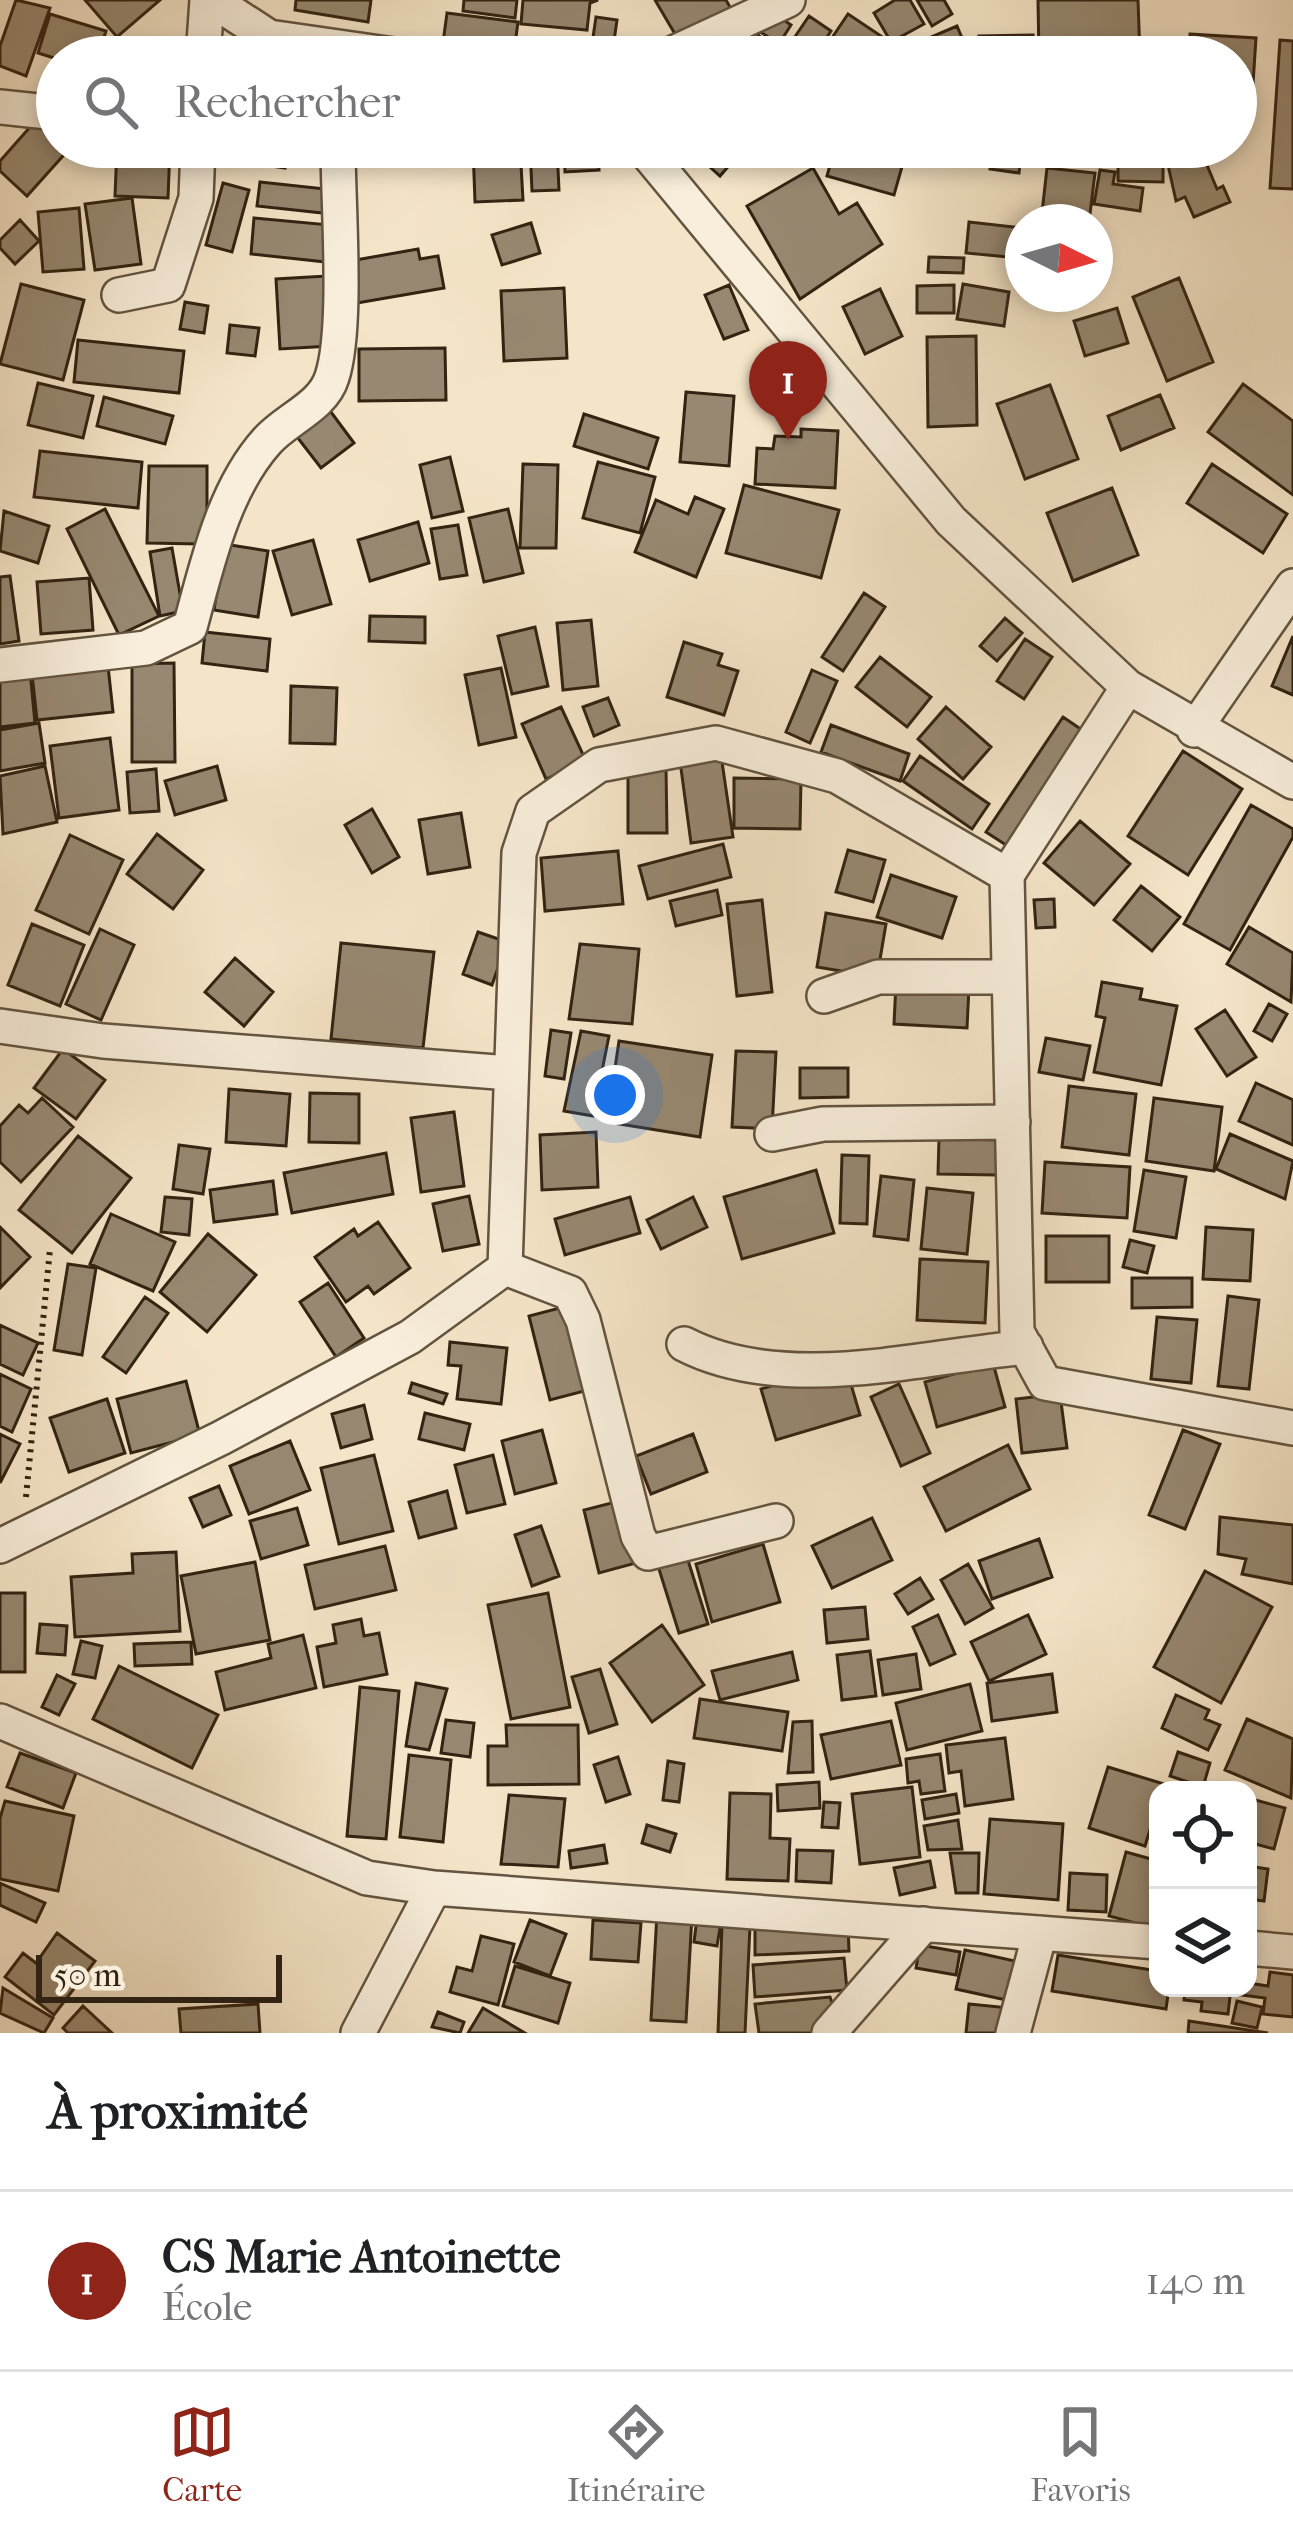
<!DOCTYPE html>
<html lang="fr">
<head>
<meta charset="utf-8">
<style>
  :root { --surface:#fff; --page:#f6f6f6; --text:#202124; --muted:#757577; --line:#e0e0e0; --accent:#8f2418 }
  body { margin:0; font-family:"IM FELL French Canon",serif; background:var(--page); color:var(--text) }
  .controls { position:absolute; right:36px; bottom:36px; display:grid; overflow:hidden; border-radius:24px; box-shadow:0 6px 18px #0003 }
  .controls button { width:108px; height:108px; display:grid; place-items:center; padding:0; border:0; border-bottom:3px solid var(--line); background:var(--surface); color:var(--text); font:60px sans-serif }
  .compass { position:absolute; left:1005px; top:204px; width:108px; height:108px; border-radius:50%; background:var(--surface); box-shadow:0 6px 18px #0003; rotate:95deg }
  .scale { position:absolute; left:36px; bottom:30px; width:246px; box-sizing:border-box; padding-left:12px; border:6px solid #322312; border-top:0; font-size:33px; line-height:42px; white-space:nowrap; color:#322312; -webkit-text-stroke:9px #f8eedb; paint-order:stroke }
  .you { position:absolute; left:615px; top:1095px; width:42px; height:42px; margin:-30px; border:9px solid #fff; border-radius:50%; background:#1a73e8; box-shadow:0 0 0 18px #1a73e833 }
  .badge { display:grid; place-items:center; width:78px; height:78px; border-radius:50%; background:var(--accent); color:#fff; font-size:39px; font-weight:700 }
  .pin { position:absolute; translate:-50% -99px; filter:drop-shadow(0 3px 6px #0008) }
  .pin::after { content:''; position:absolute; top:63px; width:42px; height:36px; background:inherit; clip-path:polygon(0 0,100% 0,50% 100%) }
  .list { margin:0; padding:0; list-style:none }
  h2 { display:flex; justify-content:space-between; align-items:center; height:156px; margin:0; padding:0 48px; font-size:51px }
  h2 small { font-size:39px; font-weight:400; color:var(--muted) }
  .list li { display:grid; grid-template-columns:78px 1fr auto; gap:36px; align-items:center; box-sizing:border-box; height:180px; padding:0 48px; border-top:3px solid var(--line) }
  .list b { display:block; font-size:45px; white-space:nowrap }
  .list p { margin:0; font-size:39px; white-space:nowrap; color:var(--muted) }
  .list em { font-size:39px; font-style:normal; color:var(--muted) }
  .icon { flex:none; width:66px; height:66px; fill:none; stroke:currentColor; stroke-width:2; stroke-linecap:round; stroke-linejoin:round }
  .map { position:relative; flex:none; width:1293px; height:2033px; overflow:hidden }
  .search { position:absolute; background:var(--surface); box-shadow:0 6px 18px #0003; left:36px; right:36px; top:36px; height:132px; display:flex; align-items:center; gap:30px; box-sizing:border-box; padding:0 42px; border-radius:66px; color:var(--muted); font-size:45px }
  .sheet { height:336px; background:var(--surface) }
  nav { display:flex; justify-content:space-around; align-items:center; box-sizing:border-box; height:168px; border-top:3px solid var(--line); background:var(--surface); font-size:33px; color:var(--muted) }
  nav a { display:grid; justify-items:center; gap:6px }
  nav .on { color:var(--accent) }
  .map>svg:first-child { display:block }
  .building { fill:#978871; stroke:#322312; stroke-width:3 }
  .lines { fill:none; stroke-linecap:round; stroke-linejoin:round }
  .minor-casing { stroke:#635440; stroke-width:38 }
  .path { stroke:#322312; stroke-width:6; stroke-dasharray:3 6; stroke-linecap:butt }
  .minor { stroke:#f8eedb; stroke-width:33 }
</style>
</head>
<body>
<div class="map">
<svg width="1293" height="2033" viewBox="0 0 1293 2033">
  <rect width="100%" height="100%" fill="#f5e5c8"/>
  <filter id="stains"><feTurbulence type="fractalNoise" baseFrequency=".00167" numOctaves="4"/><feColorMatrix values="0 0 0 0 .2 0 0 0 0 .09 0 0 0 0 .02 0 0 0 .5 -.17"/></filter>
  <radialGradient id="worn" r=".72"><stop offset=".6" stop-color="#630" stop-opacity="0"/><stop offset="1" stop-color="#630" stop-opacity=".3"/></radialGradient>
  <path class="building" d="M16 0 50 8 26 76 0 66V46Z
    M85 0H160L117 37Z
    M296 0H371L368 22 295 10Z
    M464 0H517L515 18 463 11Z
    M523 0H598L590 3 587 30 521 24Z
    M655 0H726L735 16 682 46Z
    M895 0H910L924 24 891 42 874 13Z
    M917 0H944L952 14 932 26Z
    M1038 0H1138L1140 57H1039Z
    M772 12 791 25 779 44 759 31Z
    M447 13 518 22 514 52 443 43Z
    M50 14 106 31 98 57 57 59 38 53Z
    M848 14 881 36 877 41 901 57H819Z
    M809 16 831 31 814 57H797L786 50Z
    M596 17 617 20 612 55 591 51Z
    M744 17 766 44 750 57H708L703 51Z
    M957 26 970 57H939L931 37Z
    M1190 34 1256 38 1253 84 1236 83V57H1189Z
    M1033 35V57H980L979 36Z
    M178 38 179 57H114V41Z
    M1280 40 1293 41V189L1270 188Z
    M39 117 57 134V147H71L27 196 0 171V161Z
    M117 147H170L168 198 115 196Z
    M246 147H289L285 168 244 162Z
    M473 147H520L523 200 475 202Z
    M530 147H557L559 190 532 191Z
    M564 147H598L599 170 565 172Z
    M688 147H745L720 176Z
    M778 147H823L814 165Z
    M835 147 903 163 894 195 827 176Z
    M909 147H989V160L910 163Z
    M993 147H1022L1019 173 990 169Z
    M1201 151 1217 189 1223 186 1230 202 1194 217 1185 197 1176 201 1168 165Z
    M1118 159H1163V182L1118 181Z
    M813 168 839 214 857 203 882 244 800 299 747 206Z
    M1047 168 1095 173 1089 222H1041Z
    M1100 170 1115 172 1113 184 1143 188 1140 211 1094 204Z
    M260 182 335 190 332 214 257 206Z
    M223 183 249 190 232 252 206 245Z
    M132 198 141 264 95 270 85 204Z
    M79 208 84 269 43 272 38 212Z
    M254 218 330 225 326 262 251 254Z
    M20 220 39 241 15 264 0 248V240Z
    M969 222 1022 228 1019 258 966 253Z
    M531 223 540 253 502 265 492 235Z
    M418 249 420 259 438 256 444 288 357 303 350 261Z
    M929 257 964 258 963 273 928 272Z
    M326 276 330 346 280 349 276 279Z
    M1179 278 1213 362 1167 381 1133 297Z
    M21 284 84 300 63 380 0 364Z
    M963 284 1009 292 1004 326 957 319Z
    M729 285 748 330 724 339 705 295Z
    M954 285V313H917V286Z
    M564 288 567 358 504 361 501 291Z
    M880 289 902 336 865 354 843 307Z
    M185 302 208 306 204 333 180 329Z
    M1117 308 1128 343 1085 356 1074 321Z
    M230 325 259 328 255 356 227 353Z
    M976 336 977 425 928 427 927 337Z
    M78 340 184 351 179 393 74 382Z
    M445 348 446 400 359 401V349Z
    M38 383 93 396 83 438 28 425Z
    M1243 384 1293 421V495L1208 432Z
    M1050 385 1078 459 1025 479 997 404Z
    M686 392 734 396 729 466 680 462Z
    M1160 395 1174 428 1121 450 1108 416Z
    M104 397 173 416 165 444 97 426Z
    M328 408 354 443 321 468 294 433Z
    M584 414 658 438 648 469 574 446Z
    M801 429 838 431 835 488 755 484 757 448 773 449 775 436 801 437Z
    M40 451 142 462 138 508 34 497Z
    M450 457 463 511 432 518 420 465Z
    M598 462 655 477 640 533 583 518Z
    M523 464 558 465 556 548H520Z
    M1212 464 1287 514 1263 553 1187 503Z
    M149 466H207V531H200V544L147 543Z
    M744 485 839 510 821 578 726 553Z
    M1112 488 1138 555 1073 581 1047 513Z
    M695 497 724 509 696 577 635 552 656 500 688 514Z
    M105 509 159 616 119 635 67 529Z
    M508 509 523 573 484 582 469 518Z
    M4 511 49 526 38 563 0 551Z
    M418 522 429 563 370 581 358 540Z
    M458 525 467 575 440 579 431 529Z
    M313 540 331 604 292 615 273 551Z
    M224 544 268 551 258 617 214 610Z
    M172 548 183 611 160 616 150 552Z
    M10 576 19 641 0 644V577Z
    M89 578 93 630 41 634 37 582Z
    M864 593 885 607 843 671 822 657Z
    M370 616 425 617V643L369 641Z
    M1005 618 1022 633 997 661 980 646Z
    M591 620 598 686 563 690 557 623Z
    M535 627 548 686 512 694 498 636Z
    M205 632 270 639 267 671 202 663Z
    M1293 636V695L1272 686Z
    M1025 639 1052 657 1024 699 997 681Z
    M684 642 722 654 718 665 738 671 724 715 667 697Z
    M880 657 931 697 907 727 856 687Z
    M174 663 175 762H132V664Z
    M108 666 113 712 37 720 32 674Z
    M501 668 516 737 479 745 465 675Z
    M812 670 837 681 810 743 786 732Z
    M30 671 35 723 0 727V674Z
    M291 686 337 688 335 744 290 743Z
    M608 698 619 725 594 736 583 707Z
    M561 707 586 761 546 779 522 724Z
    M946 707 991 747 963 779 918 739Z
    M1063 717 1082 730 1006 845 986 832Z
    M39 723 45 763 0 771V730Z
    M831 725 909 754 900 781 821 752Z
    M110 738 119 810 59 818 50 746Z
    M1183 751 1242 789 1188 875 1128 836Z
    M721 755 733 837 691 843 680 761Z
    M920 756 989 804 972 829 903 781Z
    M45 766 57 822 3 834 0 776Z
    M217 766 226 800 175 815 165 781Z
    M666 767 667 833H628V768Z
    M156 769 159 811 130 813 127 772Z
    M734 778 801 779 800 829 734 828Z
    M1251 805 1293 829V837L1230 950 1184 924Z
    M372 809 399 857 372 873 345 825Z
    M461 813 470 867 428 874 419 820Z
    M1080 821 1130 864 1094 905 1044 863Z
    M157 834 203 870 173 909 127 874Z
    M70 835 123 860 89 934 36 910Z
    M723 844 731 877 648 899 639 866Z
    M848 850 885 860 873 902 836 892Z
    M618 851 623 904 545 911 541 858Z
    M891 875 956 897 942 938 877 917Z
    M1141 886 1180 917 1152 951 1114 920Z
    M717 890 722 915 676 926 670 901Z
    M1054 899 1055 927 1036 928 1034 900Z
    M762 900 772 992 737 996 727 904Z
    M826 913 886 924 877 977 817 967Z
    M32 924 84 945 60 1006 8 985Z
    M1249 927 1293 953 1291 1002 1227 964Z
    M100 929 134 945 101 1020 66 1004Z
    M478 932 507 942 492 985 463 974Z
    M341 943 434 952 423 1048 331 1039Z
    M580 944 639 949 632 1024 569 1019Z
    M235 958 273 992 244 1026 205 992Z
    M1102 982 1142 989 1140 999 1177 1006 1161 1085 1094 1072 1105 1018 1096 1016Z
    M896 983 969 987 967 1028 894 1024Z
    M1269 1004 1287 1014 1272 1041 1254 1031Z
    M1225 1010 1256 1057 1227 1076 1196 1029Z
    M551 1030 571 1033 564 1079 545 1076Z
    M581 1031 609 1036 593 1116 564 1111Z
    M1046 1038 1090 1046 1083 1080 1039 1072Z
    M619 1041 712 1055 700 1137 607 1122Z
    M63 1049 105 1080 76 1119 34 1088Z
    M736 1051 776 1052 772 1129 732 1127Z
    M800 1068H848V1097L800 1098Z
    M1256 1083 1293 1100V1145L1239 1121Z
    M1069 1086 1136 1094 1129 1155 1062 1147Z
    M229 1089 290 1094 286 1146 226 1142Z
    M310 1093 359 1094V1143L309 1142Z
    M42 1098 73 1127 21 1182 0 1162V1126L19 1105 28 1113Z
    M1154 1098 1222 1107 1214 1171 1146 1161Z
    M454 1112 464 1186 421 1192 411 1118Z
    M596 1132 598 1187 542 1190 540 1135Z
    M1230 1134 1293 1161 1285 1199 1216 1169Z
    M78 1136 131 1178 72 1253 19 1210Z
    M939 1138 997 1140V1175L938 1174Z
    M179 1145 210 1149 203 1194 173 1189Z
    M386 1153 393 1194 292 1213 284 1173Z
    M842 1155 869 1156 867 1224 840 1223Z
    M1045 1162 1130 1167 1127 1218 1042 1213Z
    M816 1170 834 1233 742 1259 724 1197Z
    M1144 1170 1186 1177 1176 1238 1134 1231Z
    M881 1176 914 1180 908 1240 874 1236Z
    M273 1181 277 1214 214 1222 210 1190Z
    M927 1188 973 1193 967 1254 921 1249Z
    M469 1196 479 1244 443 1251 433 1204Z
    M165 1197 192 1199 189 1235 161 1232Z
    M630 1197 640 1233 565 1255 555 1219Z
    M693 1197 707 1227 661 1249 647 1220Z
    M111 1214 175 1242 153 1291 90 1264Z
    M378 1222 410 1268 374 1294 368 1286 346 1302 315 1257 354 1229 358 1236Z
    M0 1227 30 1257 0 1288Z
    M1206 1227 1253 1230 1250 1281 1203 1279Z
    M208 1234 256 1275 207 1332 160 1292Z
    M1046 1236H1109V1282H1046Z
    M1130 1240 1154 1246 1147 1273 1123 1267Z
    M920 1259 988 1262 985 1323 917 1320Z
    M68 1264 96 1268 82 1355 54 1350Z
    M1132 1278H1192V1307L1132 1308Z
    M328 1283 364 1338 336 1357 300 1302Z
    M1228 1296 1259 1300 1249 1389 1218 1386Z
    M145 1297 168 1313 126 1373 103 1357Z
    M571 1305 592 1389 550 1400 529 1316Z
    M1157 1317 1197 1320 1191 1383 1151 1379Z
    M0 1325 38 1343 23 1375 0 1364Z
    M450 1342 507 1348 501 1404 457 1399 461 1366 448 1365Z
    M993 1363 1005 1407 937 1427 925 1382Z
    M845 1364 860 1415 776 1440 761 1389Z
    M0 1374 31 1389 12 1432 0 1426Z
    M186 1381 200 1435 131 1453 117 1399Z
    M412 1383 447 1394 443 1404 409 1393Z
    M899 1384 930 1453 901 1466 871 1397Z
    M1060 1394 1067 1448 1022 1453 1016 1399Z
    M107 1399 125 1453 69 1472 50 1418Z
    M364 1405 372 1439 341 1448 332 1414Z
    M425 1413 470 1424 464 1450 419 1439Z
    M542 1430 556 1483 515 1494 502 1441Z
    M1183 1430 1220 1444 1185 1529 1149 1515Z
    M0 1434 20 1444 0 1483Z
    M693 1434 707 1472 651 1494 636 1456Z
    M290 1441 310 1490 249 1514 230 1466Z
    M1008 1445 1030 1489 946 1531 924 1487Z
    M374 1455 393 1531 339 1544 321 1468Z
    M493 1455 505 1504 467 1513 455 1465Z
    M219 1486 231 1515 203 1527 190 1498Z
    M447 1491 456 1528 419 1538 409 1502Z
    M631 1498 647 1560 599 1573 584 1510Z
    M297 1508 308 1545 261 1559 250 1521Z
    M1220 1517 1293 1525V1584L1242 1574 1246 1559 1218 1554Z
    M872 1518 892 1560 832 1588 812 1546Z
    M541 1526 559 1576 532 1586 515 1535Z
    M1039 1539 1052 1577 992 1599 979 1561Z
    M763 1544 780 1602 712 1622 696 1564Z
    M385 1546 396 1590 315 1609 305 1565Z
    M176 1552 180 1631 75 1637 71 1577 133 1573 132 1554Z
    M687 1557 708 1624 679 1633 658 1566Z
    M255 1562 270 1640 196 1654 181 1576Z
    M968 1564 993 1608 965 1624 941 1580Z
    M1205 1571 1272 1607 1221 1703 1154 1667Z
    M920 1578 933 1599 908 1614 895 1594Z
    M0 1593H25V1672H0Z
    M548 1593 570 1707 511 1719 488 1605Z
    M865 1607 868 1639 827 1643 824 1610Z
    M938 1615 955 1654 930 1665 913 1627Z
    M1028 1615 1046 1654 989 1681 971 1642Z
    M361 1619 364 1636 379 1633 387 1674 324 1687 317 1647 336 1643 333 1625Z
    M40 1624 67 1626 65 1655 37 1653Z
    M662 1625 704 1685 652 1722 610 1663Z
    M303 1635 316 1688 225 1710 216 1672 271 1658 268 1644Z
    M81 1641 102 1646 95 1678 73 1674Z
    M191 1642 192 1664 135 1666 134 1644Z
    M870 1651 876 1696 842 1700 837 1655Z
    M792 1652 798 1680 720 1700 712 1671Z
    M916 1654 921 1689 883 1695 878 1660Z
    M119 1666 218 1715 192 1768 93 1719Z
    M600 1669 617 1724 589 1733 572 1677Z
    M1052 1674 1057 1712 992 1721 987 1683Z
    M57 1675 75 1684 59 1715 42 1707Z
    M416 1683 447 1689 429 1750 406 1746Z
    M970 1684 982 1731 907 1750 896 1703Z
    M360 1687 399 1691 386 1839 347 1836Z
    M1176 1695 1209 1710 1205 1719 1220 1725 1208 1750 1162 1728Z
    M700 1699 788 1712 782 1751 694 1738Z
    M1247 1719 1293 1739 1291 1798 1225 1770Z
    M446 1720 474 1723 470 1757 441 1753Z
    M812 1721 813 1772 788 1773 793 1722Z
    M891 1721 901 1765 831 1779 821 1735Z
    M506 1725H578L579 1784 488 1785V1746H507Z
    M1005 1738 1013 1799 965 1806 961 1771 949 1773 946 1745Z
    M1178 1752 1210 1763 1203 1787 1170 1776Z
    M20 1753 76 1773 63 1808 7 1787Z
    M940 1754 945 1791 921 1794 919 1781 908 1783 906 1759Z
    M409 1755 451 1760 443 1842 400 1837Z
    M618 1757 630 1794 606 1802 594 1765Z
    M668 1761 684 1764 679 1802 663 1800Z
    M1108 1767 1164 1784 1145 1846 1089 1828Z
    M819 1782 820 1808 778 1811 777 1785Z
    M912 1787 920 1857 860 1864 852 1794Z
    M730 1793 771 1794 770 1838 790 1839 788 1881 727 1879Z
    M956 1794 959 1813 925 1819 922 1800Z
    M509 1795 565 1799 558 1867 501 1864Z
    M1248 1798 1285 1808 1274 1849 1248 1842Z
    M5 1801 74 1816 58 1891 0 1879V1818Z
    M824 1802 840 1803 838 1828 822 1827Z
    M990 1819 1063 1824 1058 1900 984 1894Z
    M958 1820 962 1849 928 1850 924 1826Z
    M647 1825 676 1834 670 1852 642 1843Z
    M604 1845 607 1863 571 1868 569 1851Z
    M797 1850 833 1851 831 1883 796 1881Z
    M1126 1852 1158 1861V1929L1109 1916Z
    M950 1853H979L978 1893H956Z
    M930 1861 935 1887 900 1895 894 1868Z
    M1248 1866 1268 1869 1264 1901 1248 1899Z
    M1070 1873 1107 1875 1106 1912 1068 1910Z
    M0 1883 45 1903 36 1922 0 1905Z
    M657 1913 692 1915 686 2022 651 2020Z
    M697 1918 721 1922 717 1946 694 1942Z
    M530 1920 566 1934 550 1976 514 1962Z
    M593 1920 641 1923 638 1962 591 1959Z
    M722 1925 750 1926 745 2033H718Z
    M848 1925 849 1951 755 1955V1929Z
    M57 1933 95 1961 54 2015 5 1977 23 1953 36 1963Z
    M481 1936 514 1944 498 2005 450 1992 457 1967 472 1971Z
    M920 1945 960 1952 956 1975 916 1968Z
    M965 1950 1024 1963 1015 2002 956 1989Z
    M1058 1955 1158 1971V1988H1169L1166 2009 1052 1991Z
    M844 1958 847 1990 755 1997 753 1965Z
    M515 1966 570 1983 558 2023 503 2006Z
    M1270 1972 1293 1975V2017L1263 2014 1265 1998 1242 1995 1248 1983 1268 1986Z
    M3 1988 53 2018 44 2033 0 2013Z
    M1185 1988H1231L1228 2014 1201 2011 1202 2002 1184 2000Z
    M830 1997 838 2020 821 2033H759L755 2004Z
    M1237 2001 1262 2007 1257 2028 1232 2023Z
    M258 2004 260 2033H181L179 2009Z
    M969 2004 1010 2008 1007 2033H966Z
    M83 2006 112 2033H68L63 2028Z
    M483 2008 525 2033H468Z
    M438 2012 464 2022 460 2033 432 2027Z
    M1189 2021 1268 2033H1188Z"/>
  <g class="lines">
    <defs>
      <path id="minor" d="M212 0 269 37 408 57
        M203 57 207 0
        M665 57 788 0
        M0 107 57 113
        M642 147 951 521 1128 687 1293 782
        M119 295 168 285 196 198 198 147
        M0 665 146 648 190 627C207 565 223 490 267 441 286 419 323 407 332 377 348 328 338 204 338 147
        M1128 687 1007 875 1017 1332 1045 1383 1293 1428
        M1194 730 1293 586
        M824 996 878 977H1009
        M0 1026 103 1041 510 1073
        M772 1134 823 1124 1013 1122
        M505 1268 570 1293 583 1320 638 1536 648 1553 776 1521
        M684 1344C783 1395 920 1357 1026 1347
        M0 1546 221 1438 410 1337 505 1268 519 853 533 811 599 765 716 743 837 776 1007 875
        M0 1721 367 1878 434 1888 1158 1942
        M1248 1948 1293 1952
        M358 2033 434 1888
        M829 2033 924 1924
        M1013 2033 1040 1933"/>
    </defs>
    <use href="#minor" class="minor-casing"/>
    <path class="path" d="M26 1497 50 1249"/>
    <use href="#minor" class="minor"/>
  </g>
  <rect width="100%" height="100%" filter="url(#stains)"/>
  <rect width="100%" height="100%" fill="url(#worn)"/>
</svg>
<div class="controls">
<button><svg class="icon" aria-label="locate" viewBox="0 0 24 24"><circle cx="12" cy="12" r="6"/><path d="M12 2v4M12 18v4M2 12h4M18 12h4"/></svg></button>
<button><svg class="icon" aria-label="layers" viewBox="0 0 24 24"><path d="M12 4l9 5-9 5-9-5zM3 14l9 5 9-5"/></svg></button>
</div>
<svg class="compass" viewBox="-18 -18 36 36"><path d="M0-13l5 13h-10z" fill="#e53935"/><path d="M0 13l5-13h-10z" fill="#757577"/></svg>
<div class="scale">50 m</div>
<div class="you"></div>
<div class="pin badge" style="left:788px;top:440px">1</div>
<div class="search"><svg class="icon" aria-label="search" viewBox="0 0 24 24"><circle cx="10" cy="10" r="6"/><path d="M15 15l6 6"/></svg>Rechercher</div>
</div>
<section class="sheet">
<h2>À proximité<small></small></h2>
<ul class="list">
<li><span class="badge">1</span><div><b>CS Marie Antoinette</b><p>École</p></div><em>140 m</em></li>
</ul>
</section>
<nav>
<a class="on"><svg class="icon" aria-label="map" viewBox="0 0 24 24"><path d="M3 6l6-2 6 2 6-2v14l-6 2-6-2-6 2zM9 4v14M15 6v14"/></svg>Carte</a>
<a><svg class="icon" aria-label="directions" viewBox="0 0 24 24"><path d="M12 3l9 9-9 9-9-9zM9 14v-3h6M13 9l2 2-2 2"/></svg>Itinéraire</a>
<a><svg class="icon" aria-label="saved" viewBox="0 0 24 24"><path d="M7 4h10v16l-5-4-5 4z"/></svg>Favoris</a>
</nav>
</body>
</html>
